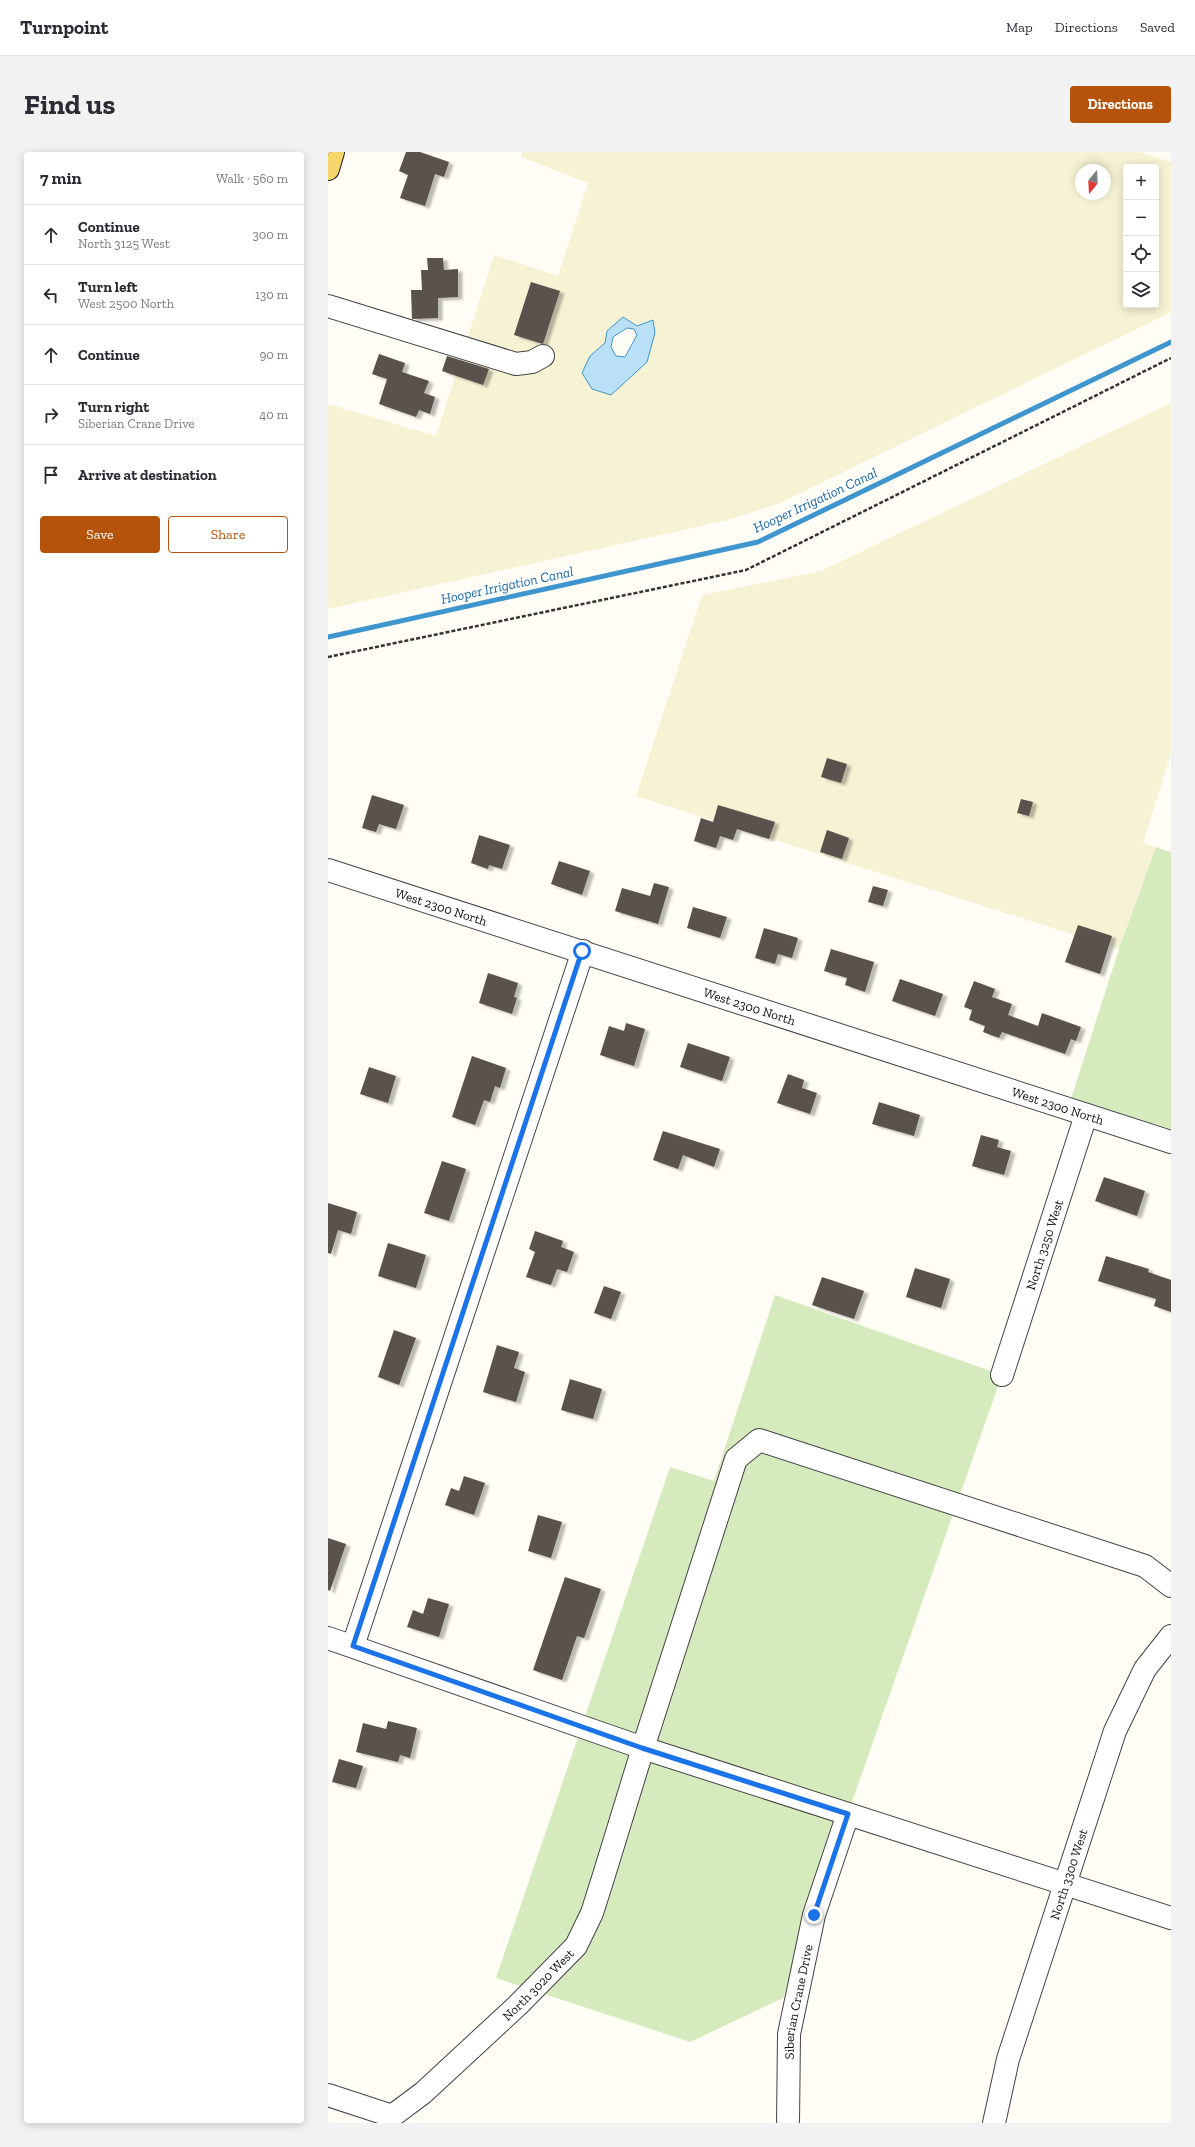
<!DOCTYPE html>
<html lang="en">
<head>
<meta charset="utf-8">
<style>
  :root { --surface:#fff; --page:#f2f2f3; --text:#2b2b33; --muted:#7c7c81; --line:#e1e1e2; --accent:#b45309 }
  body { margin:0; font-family:"Zilla Slab",serif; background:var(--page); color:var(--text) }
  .controls { position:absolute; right:12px; top:12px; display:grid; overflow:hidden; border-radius:4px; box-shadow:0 2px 10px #0003 }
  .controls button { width:36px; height:36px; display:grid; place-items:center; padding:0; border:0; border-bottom:1px solid var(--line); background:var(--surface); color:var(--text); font:20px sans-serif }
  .compass { position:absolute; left:747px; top:12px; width:36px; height:36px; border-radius:50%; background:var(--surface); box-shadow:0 2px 10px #0003; rotate:198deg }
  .stop { position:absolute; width:12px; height:12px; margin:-9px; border:3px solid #1a73e8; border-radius:50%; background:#fff }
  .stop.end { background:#1a73e8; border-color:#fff; box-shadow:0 1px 4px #0008 }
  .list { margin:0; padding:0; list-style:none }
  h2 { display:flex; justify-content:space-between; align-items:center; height:52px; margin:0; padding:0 16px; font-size:17px }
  h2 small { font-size:13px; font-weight:400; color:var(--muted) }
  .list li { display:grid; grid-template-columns:26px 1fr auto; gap:12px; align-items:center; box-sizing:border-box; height:60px; padding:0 16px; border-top:1px solid var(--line) }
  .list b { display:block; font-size:15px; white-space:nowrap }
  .list p { margin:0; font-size:13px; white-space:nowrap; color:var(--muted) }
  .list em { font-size:13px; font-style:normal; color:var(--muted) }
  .actions { display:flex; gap:8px; padding:12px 16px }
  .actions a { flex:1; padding:9px 0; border:1px solid var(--accent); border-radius:4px; text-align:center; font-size:14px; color:var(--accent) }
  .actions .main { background:var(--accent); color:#fff }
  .icon { flex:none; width:22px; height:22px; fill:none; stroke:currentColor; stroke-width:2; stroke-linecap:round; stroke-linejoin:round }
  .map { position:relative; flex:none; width:843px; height:1971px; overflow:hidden; border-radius:4px }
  header { display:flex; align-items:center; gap:24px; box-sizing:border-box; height:56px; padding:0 20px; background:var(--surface); border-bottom:1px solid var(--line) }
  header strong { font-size:19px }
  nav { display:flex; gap:22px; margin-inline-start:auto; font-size:14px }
  .intro { display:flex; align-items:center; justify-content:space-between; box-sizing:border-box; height:96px; padding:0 24px }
  h1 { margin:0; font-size:28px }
  .button { padding:10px 18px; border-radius:4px; background:var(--accent); color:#fff; font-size:14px; font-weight:700 }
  main { display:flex; gap:24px; padding:0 24px }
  aside { flex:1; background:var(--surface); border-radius:4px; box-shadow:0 2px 10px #0003 }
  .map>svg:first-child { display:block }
  .farmland { fill:#f6f3d4; fill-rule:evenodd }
  .green { fill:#d5ebbd }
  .water { fill:#b9e0f7; stroke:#3f96cf; fill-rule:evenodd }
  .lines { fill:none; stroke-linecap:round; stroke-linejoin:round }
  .stream { stroke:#3f96cf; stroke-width:5 }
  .building { fill:#5a524d; filter:url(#shadow) }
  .minor-casing { stroke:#444; stroke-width:24 }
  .major-casing { stroke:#222; stroke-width:24 }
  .path { stroke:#333; stroke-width:2.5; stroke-dasharray:4 2; stroke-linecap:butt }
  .minor { stroke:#fff; stroke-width:22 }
  .major { stroke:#f9d66b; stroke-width:22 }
  .route { stroke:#1a73e8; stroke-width:5 }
  .labels { text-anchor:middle; stroke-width:4; stroke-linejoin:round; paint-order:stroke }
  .street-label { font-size:13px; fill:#111; stroke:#fff }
  .water-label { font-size:14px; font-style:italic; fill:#1768a6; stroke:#fff }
</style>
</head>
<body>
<header>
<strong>Turnpoint</strong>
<nav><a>Map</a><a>Directions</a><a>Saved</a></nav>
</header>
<div class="intro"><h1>Find us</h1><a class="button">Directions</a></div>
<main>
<aside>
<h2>7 min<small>Walk · 560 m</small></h2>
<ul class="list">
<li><svg class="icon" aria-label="ahead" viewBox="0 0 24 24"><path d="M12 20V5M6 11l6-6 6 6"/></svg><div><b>Continue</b><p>North 3125 West</p></div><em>300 m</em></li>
<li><svg class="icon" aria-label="left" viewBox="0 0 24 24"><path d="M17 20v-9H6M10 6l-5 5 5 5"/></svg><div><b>Turn left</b><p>West 2500 North</p></div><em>130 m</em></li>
<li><svg class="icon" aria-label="ahead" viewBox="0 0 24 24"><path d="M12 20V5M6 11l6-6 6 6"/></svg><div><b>Continue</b></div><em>90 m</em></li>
<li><svg class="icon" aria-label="right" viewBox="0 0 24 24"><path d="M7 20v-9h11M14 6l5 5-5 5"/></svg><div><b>Turn right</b><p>Siberian Crane Drive</p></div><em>40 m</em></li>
<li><svg class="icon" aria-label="arrive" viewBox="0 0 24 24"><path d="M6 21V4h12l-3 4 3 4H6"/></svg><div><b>Arrive at destination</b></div></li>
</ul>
<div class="actions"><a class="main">Save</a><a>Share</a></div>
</aside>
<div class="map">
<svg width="843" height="1971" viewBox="0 0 843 1971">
  <defs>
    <filter id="shadow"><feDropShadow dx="4.5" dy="2.5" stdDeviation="1" flood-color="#0004"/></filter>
  </defs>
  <rect width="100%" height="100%" fill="#fffdf5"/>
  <path class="farmland" d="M194 0H812L843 10V160L452 351 400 368 0 457V252L108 284 166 103 230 124 260 31 193 5ZM798 15H828V153H798ZM753 18H777V42H753ZM295 166 309 174 325 168 283 243 262 204 277 191Z
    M843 251V602L815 691 828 695 791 797 308 644 374 443 493 419Z"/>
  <path class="green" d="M828 695 843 700V977L743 947 791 797Z
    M447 1143 674 1223 455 1846 362 1890 168 1826 342 1315 386 1329Z"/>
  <path class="water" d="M295 165 309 174 325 168 327 181 319 210 283 243 264 237 254 221 262 204 277 191 279 179ZM299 176 306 177 309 183 297 205 288 204 283 195 285 185Z"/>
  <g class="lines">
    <path class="stream" d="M0 485 430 390 843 190"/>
  </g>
  <path class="building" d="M78 0H92L121 10 116 25 107 22 97 54 72 46 80 23 71 19Z
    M99 106H115L116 118 130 117V145L110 146V166L84 167 83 138H94L93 118H100Z
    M203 130 232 139 215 192 186 183Z
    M51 202 77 211 74 220 101 229 96 241 107 245 102 262 91 258 88 265 51 252 59 227 44 222Z
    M119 204 161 217 155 233 114 219Z
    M499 606 519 612 513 631 493 625Z
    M44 643 76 653 68 677 51 672 48 680 34 676Z
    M693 647 705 650 701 664 689 661Z
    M390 653 447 670 441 687 409 677 405 688 392 684 388 696 366 689 373 666 385 670Z
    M499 678 521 686 514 707 492 700Z
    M151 683 182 693 174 717 161 713 160 717 143 711Z
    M231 709 262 719 254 743 223 732Z
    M326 731 341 735 330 772 287 759 294 736 322 744Z
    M545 734 560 738 555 754 540 750Z
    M365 755 399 765 392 786 359 776Z
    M750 773 784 784 772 822 737 810Z
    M436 776 470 786 464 806 450 802 447 812 427 806Z
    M503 797 546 810 537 840 517 833 519 826 496 819Z
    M160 821 190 831 186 845 189 846 184 862 151 851Z
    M572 827 615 842 607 864 564 849Z
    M646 829 667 837 664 845 684 852 680 863 710 874 714 861 753 875 748 889 743 887 737 902 674 880 671 886 655 880 657 874 641 868 644 858 636 855Z
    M298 871 317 877 306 914 272 903 281 874 296 879Z
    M360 891 402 905 394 929 352 915Z
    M144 904 178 916 172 936 167 934 162 950 156 948 147 973 124 965Z
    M41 915 68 924 60 951 32 942Z
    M460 922 476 928 474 936 489 941 482 962 449 951Z
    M551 950 592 963 586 984 544 972Z
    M335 979 392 997 386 1015 355 1003 350 1017 325 1008Z
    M653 983 671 988 669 995 683 999 676 1023 644 1014Z
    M114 1009 138 1017 121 1069 96 1061Z
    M776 1025 817 1039 809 1064 767 1049Z
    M0 1051 29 1060 23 1082 10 1078 3 1102 0 1101Z
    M207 1079 235 1089 233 1095 246 1100 239 1120 229 1117 223 1133 198 1125 207 1100 201 1097Z
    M60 1091 98 1103 88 1136 50 1124Z
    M778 1104 821 1117 820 1120 843 1128V1160L826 1154 828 1147 770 1129Z
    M587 1116 622 1127 613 1156 578 1145Z
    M494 1125 536 1139 526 1167 484 1153Z
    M276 1134 293 1140 283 1167 266 1161Z
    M66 1178 88 1186 71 1233 50 1225Z
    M169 1193 191 1200 186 1216 197 1220 188 1250 155 1240Z
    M242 1227 274 1237 265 1267 233 1258Z
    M136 1324 157 1331 146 1363 117 1353 123 1336 131 1339Z
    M210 1363 234 1370 223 1406 200 1399Z
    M0 1386 18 1392 2 1439 0 1438Z
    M237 1425 273 1437 256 1486 249 1484 234 1528 205 1518Z
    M100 1446 121 1452 111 1485 79 1475 85 1458 95 1462Z
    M60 1569 89 1576 82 1606 72 1603 70 1610 28 1600 35 1571 58 1577Z
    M11 1607 35 1614 28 1636 4 1630Z"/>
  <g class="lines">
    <defs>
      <g id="minor">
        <path d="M0 154 188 212 204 210 215 204"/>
        <path id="s1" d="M0 718 843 990"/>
        <path id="s2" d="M674 1223 758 963"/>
        <path d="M0 1486 315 1596 843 1766"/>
        <path d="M25 1494 255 799"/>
        <path id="s3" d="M0 1943 64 1964 95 1941 190 1853 248 1794 264 1761 276 1723 315 1596 408 1307 431 1288 817 1414 843 1434"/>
        <path id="s4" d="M460 1971 461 1882 486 1763 520 1662"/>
        <path id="s5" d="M666 1971 680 1907 787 1579 817 1517 843 1484"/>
      </g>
      <path id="major" d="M0 17 5 0"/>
    </defs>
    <use href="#minor" class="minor-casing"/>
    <use href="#major" class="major-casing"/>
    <path class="path" d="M0 505 418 418 843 206"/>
    <use href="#minor" class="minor"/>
    <use href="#major" class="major"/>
  </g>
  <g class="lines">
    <path class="route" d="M254 799 25 1494 314 1596 520 1662 486 1763"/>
  </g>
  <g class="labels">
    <g class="street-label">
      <text dy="5" stroke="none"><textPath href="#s1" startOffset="119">West 2300 North</textPath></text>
      <text dy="5" stroke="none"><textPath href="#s1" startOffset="443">West 2300 North</textPath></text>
      <text dy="5" stroke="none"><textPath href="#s1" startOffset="767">West 2300 North</textPath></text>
      <text dy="5" stroke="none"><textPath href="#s2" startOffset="137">North 3250 West</textPath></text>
      <text dy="5" stroke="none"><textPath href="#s5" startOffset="260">North 3300 West</textPath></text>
      <text dy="5" stroke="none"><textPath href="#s3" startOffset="264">North 3020 West</textPath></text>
      <text dy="5" stroke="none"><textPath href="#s4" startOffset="122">Siberian Crane Drive</textPath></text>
    </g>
    <g class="water-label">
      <text transform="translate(487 348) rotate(-25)" y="5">Hooper Irrigation Canal</text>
      <text transform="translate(179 433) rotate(-12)" y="5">Hooper Irrigation Canal</text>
    </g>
  </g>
</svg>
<div class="controls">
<button>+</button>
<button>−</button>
<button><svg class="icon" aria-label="locate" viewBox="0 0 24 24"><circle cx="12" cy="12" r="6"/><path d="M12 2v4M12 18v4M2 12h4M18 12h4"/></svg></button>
<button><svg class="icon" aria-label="layers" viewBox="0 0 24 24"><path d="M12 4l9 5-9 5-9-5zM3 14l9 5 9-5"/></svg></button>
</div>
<svg class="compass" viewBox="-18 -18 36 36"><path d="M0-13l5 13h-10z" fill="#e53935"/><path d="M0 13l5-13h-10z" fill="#7c7c81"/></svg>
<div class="stop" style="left:254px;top:799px"></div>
<div class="stop end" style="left:486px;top:1763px"></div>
</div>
</main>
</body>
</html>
